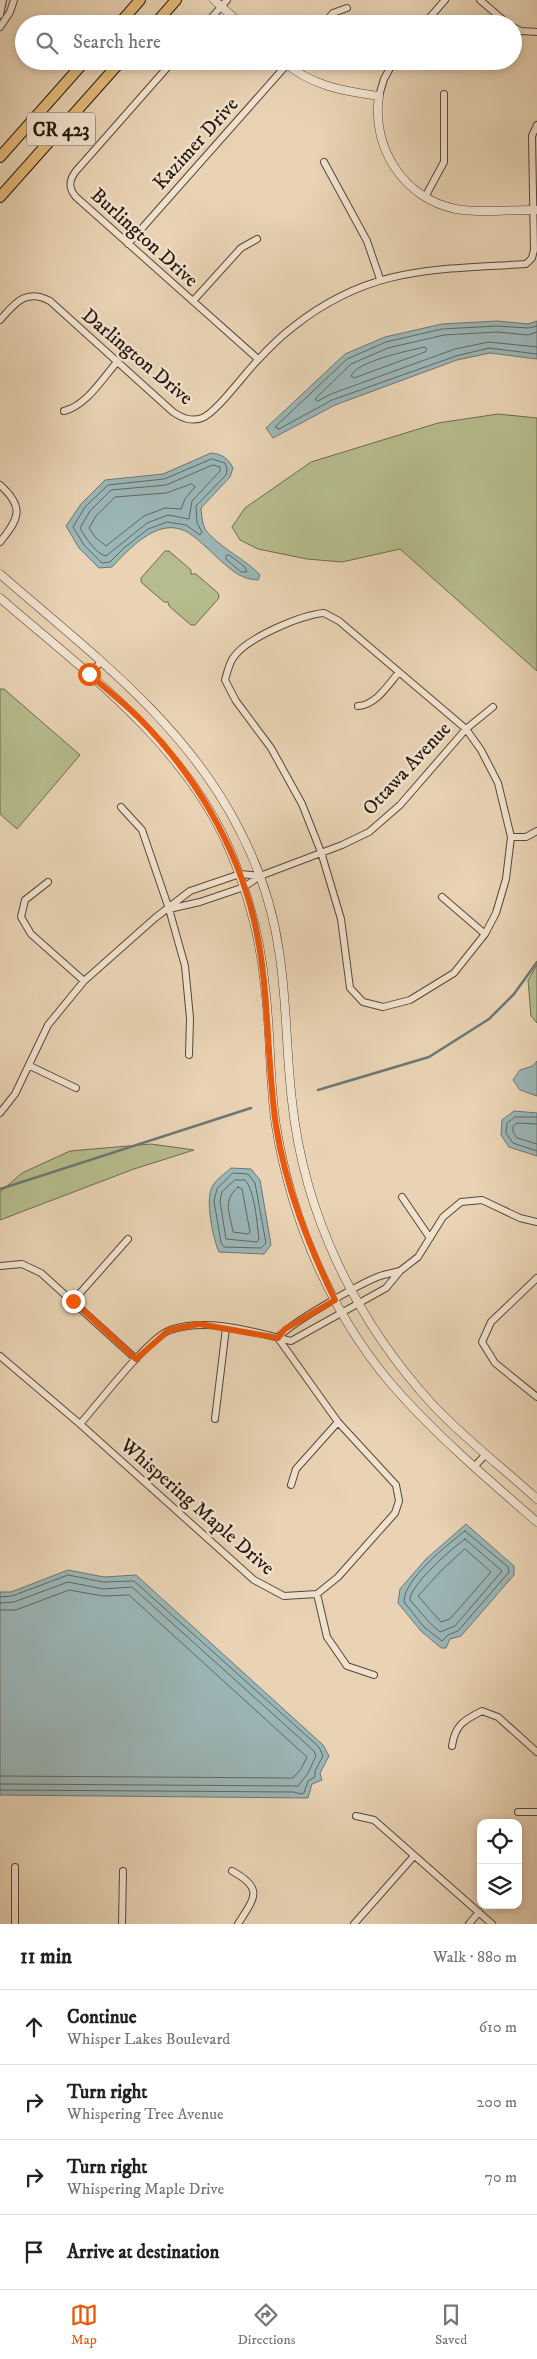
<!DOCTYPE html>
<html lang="en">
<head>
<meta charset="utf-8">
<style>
  :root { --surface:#fff; --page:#f2f2f2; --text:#222; --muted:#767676; --line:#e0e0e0; --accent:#ea580c }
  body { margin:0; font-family:"IM FELL DW Pica",serif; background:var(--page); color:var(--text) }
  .controls { position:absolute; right:15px; bottom:15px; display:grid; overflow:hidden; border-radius:10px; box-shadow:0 2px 8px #0003 }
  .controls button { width:45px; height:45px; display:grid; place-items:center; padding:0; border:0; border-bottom:1px solid var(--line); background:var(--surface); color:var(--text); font:25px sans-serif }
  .stop { position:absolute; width:15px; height:15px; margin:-11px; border:4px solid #ea580c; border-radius:50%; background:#fff }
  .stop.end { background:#ea580c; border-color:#fff; box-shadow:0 1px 5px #0008 }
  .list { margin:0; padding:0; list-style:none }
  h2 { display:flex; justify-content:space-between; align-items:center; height:65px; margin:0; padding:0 20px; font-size:21px }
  h2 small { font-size:16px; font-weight:400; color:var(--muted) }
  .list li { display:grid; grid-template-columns:32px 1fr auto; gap:15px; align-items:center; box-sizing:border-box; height:75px; padding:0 20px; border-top:1px solid var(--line) }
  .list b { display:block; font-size:19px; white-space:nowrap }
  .list p { margin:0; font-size:16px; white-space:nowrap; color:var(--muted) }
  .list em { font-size:16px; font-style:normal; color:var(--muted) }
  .icon { flex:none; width:28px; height:28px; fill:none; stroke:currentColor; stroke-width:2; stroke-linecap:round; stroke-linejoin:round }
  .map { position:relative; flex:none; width:537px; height:1924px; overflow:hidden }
  .search { position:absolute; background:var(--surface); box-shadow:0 2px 8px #0003; left:15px; right:15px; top:15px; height:55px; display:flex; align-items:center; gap:12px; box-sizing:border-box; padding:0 18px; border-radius:28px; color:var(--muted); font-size:19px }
  .sheet { height:365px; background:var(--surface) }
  nav { display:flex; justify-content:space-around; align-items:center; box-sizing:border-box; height:70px; border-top:1px solid var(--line); background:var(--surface); font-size:14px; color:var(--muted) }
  nav a { display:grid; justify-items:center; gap:2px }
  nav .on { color:var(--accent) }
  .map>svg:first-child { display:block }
  .green { fill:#b6bc8d; stroke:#6e6a4e }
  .water { fill:#9bb6b7; stroke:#6c7774 }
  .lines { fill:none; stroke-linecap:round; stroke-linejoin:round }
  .shore { stroke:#606763; stroke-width:1 }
  .stream { stroke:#6c7774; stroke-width:2.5 }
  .minor-casing { stroke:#574738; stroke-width:8 }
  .tertiary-casing { stroke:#574738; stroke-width:9 }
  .trunk-casing { stroke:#26180f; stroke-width:12 }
  .minor { stroke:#f1e2ce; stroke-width:6 }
  .tertiary { stroke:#f1e2ce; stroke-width:8 }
  .trunk { stroke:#e4ba7a; stroke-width:10 }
  .route { stroke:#ea580c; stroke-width:6 }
  .labels { text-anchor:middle; stroke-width:5; stroke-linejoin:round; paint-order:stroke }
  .shield { fill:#f1e2ce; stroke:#635548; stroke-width:1 }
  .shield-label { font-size:19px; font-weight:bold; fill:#26180f }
  .street-label { font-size:20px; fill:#26180f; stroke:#f1e2ce }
</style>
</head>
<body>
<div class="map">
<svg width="537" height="1924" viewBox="0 0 537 1924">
  <rect width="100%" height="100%" fill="#e9d3b4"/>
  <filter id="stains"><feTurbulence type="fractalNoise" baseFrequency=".004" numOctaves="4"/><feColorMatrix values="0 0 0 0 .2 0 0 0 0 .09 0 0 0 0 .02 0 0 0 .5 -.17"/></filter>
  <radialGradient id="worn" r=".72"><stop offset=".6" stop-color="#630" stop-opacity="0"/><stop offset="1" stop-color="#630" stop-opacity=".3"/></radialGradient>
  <path class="green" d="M498 414 537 418V671L400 549 342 562 307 559 258 549 240 540 232 527 245 508 311 462 438 423Z
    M165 551H169L191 570V574H196L218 593 219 598 195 625H191L169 606 168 602H164L141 582V578Z
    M0 689H4L80 755 17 829 0 814Z
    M537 965V1023L531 1016 528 980Z
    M151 1144 194 1150 134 1169 0 1220V1192L22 1173 70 1151Z"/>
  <path class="water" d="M497 321 528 324 537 321V359L490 353 457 360 335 405 273 438 266 428 345 354 385 337 442 324Z
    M211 453C222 454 228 458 233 468L230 477 201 508C202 517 202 528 209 534 224 550 245 559 260 575L258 580C241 579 234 572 222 562 212 553 194 534 183 530 156 519 129 549 112 567L99 568 79 548 66 526 81 504 105 480 163 474Z
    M537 1061V1096L520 1090 513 1080 520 1070 533 1066Z
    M514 1111 537 1113V1156L509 1147 501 1135 502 1120Z
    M231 1168 251 1169 260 1180 271 1245 264 1254 219 1252C213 1239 205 1200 212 1187 215 1180 226 1173 231 1168Z
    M466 1524 514 1566V1575L461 1636 450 1639 446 1648H441L421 1631 398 1603 400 1589 426 1559Z
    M68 1570 104 1577 136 1575 323 1745 329 1756 320 1773 322 1780 312 1784 308 1798 0 1795V1592H11Z"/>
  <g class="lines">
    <path class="shore" d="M537 326 528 328 497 326 442 329 386 342 347 359 275 427 279 429 332 400 456 356 489 348 537 354
      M537 332 528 335 497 332 444 335 388 348 351 364 315 399 318 401 331 394 455 349 489 342 537 347
      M424 347 427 349 425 352 354 378 351 376C357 361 408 351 424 347Z
      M212 459 225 463 227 469 226 475 196 506 197 523 202 532 200 535 186 525 167 522 148 529 124 548 110 562 102 563 84 545 73 527 85 507 108 485 164 479Z
      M213 465 220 467V471L192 501 189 519 168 515 147 523 106 556C95 553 86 538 80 528L90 511 111 490 166 485Z
      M192 484 195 487 185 499 181 509 165 508 144 516 106 546 95 537 89 528 96 516 115 497 166 493Z
      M229 555 244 566 247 572H241L226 559V556Z
      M537 1117H515L507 1123 506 1133 513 1143 537 1151
      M537 1124 517 1123 513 1126V1132L517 1138 537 1144
      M233 1173 248 1174 255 1183 266 1243 261 1248 224 1247 221 1243 214 1201 217 1189Z
      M235 1180H245C255 1191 257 1224 259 1239L257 1242 226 1239 220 1201 222 1192Z
      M238 1187 242 1189 250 1232 248 1234 233 1232C230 1213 222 1201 238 1187Z
      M465 1531 508 1567 509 1572 458 1631 448 1635 442 1641 424 1627 404 1602C403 1580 448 1544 465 1531Z
      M465 1539 502 1571 455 1626 440 1632 429 1622 410 1600C409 1586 452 1548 465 1539Z
      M465 1549 491 1572 450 1619 441 1622 418 1596 440 1572Z
      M0 1597 12 1596 68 1575 103 1582 134 1581 319 1747 323 1756 315 1771V1777L308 1781 304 1793 301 1794 294 1792 0 1790
      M0 1603 14 1602 68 1582 103 1589 132 1587 314 1751 316 1756 308 1773 298 1786 0 1784
      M0 1610H16L69 1590 103 1596 129 1595 307 1757 301 1769 293 1778 0 1776"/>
    <path class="stream" d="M318 1090 429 1057 489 1019 514 994 537 962
      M0 1189 251 1108"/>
    <defs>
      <path id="minor" d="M480 0 508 24
        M0 15 3 0
        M206 24 227 0
        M324 24 333 13 347 8
        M424 24 445 0
        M0 27 10 12 14 0
        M513 27 521 31 537 32
        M173 61 76 171C69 180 68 188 76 197L258 359
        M379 96 384 79 394 61
        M324 162 367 241 380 279
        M425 197 444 162V94
        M128 244 290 61
        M193 301 241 248 257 239
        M0 320C15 303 26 288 50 301L173 412C182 418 191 422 202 418 217 412 244 374 257 361 268 349 280 337 293 327 370 266 433 270 526 264L532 258 534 250 532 136 537 125
        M64 411C86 406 103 378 117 362
        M0 485C25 507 19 519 0 542
        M324 613 339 621 466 729 481 750 498 783 511 837 506 879 496 913 485 934 454 973 410 1000 383 1007 363 1002 350 988 341 919 321 852 302 804 271 748 236 701 225 680C227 673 229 664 233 658 246 638 301 615 324 613Z
        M89 674 101 662
        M358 706C376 705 388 685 399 672
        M121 807 142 830 169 909 185 966 190 1018 189 1055
        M511 837H526L537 831
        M48 882 25 900 21 917 31 934 84 981
        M442 897 485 934
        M169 909 200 902 244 887 260 876 342 845 369 832 400 805 466 729 493 707
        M30 1066 76 1088
        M0 1113 15 1094 48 1025 84 981 155 918 190 891 240 874 260 876
        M402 1197 430 1238
        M0 1266 22 1264 41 1273 136 1359
        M537 1278 491 1322 482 1342 495 1363 537 1397
        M73 1301 128 1239
        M278 1338C290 1323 361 1283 380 1276 386 1274 393 1273 399 1271
        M0 1356 80 1424 254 1580 284 1596 317 1594 338 1577 395 1513 399 1501 396 1485 338 1422 278 1338
        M215 1419 226 1328
        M80 1424C98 1404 148 1338 170 1330 208 1317 254 1332 291 1341L386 1288 400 1271 418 1257 443 1217 461 1202 482 1200 520 1218 537 1222
        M474 1467 486 1454
        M291 1485 296 1469 338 1422
        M317 1594 327 1637 347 1666 374 1675
        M452 1746C455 1725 464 1720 482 1711L498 1717 537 1752
        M518 1812H537
        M356 1816 374 1820 492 1924
        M232 1871C265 1889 254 1898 238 1924
        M15 1924V1867
        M122 1924 123 1871
        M354 1924 414 1856
        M469 1924 479 1912"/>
      <path id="tertiary" d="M214 0 241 24
        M283 61C311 86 343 91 379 96 371 147 404 199 456 209 483 214 510 209 537 210
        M0 574C88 651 185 722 239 829 259 867 273 909 279 951 287 1000 286 1051 292 1101 304 1215 356 1321 433 1405 465 1439 503 1468 537 1499
        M0 598C83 670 175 736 224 837 246 885 260 934 265 987 271 1033 269 1080 276 1126 292 1224 335 1323 402 1396 444 1442 491 1482 537 1522"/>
      <path id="trunk" d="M119 24 140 0
        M155 24 176 0
        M0 157 85 61
        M0 197 121 61"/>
    </defs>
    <use href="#minor" class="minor-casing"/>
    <use href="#tertiary" class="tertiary-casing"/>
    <use href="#trunk" class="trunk-casing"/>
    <use href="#minor" class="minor"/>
    <use href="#tertiary" class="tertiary"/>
    <use href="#trunk" class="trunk"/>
  </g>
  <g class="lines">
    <path class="route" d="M73 1301 136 1359 169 1330 199 1324 278 1338 285 1329 335 1300C308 1244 286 1188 276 1126 266 1057 270 988 254 920 236 844 194 774 140 719 124 703 106 689 89 674"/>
  </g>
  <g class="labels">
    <rect class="shield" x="27" y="112.5" width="68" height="33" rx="4"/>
    <g class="shield-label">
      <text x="61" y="136">CR 423</text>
    </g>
    <g class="street-label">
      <text transform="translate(195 143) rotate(-48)" y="7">Kazimer Drive</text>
      <text transform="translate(145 237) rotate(42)" y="7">Burlington Drive</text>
      <text transform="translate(138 356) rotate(40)" y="7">Darlington Drive</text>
      <text transform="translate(406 768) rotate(-47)" y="7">Ottawa Avenue</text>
      <text transform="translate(198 1506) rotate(41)" y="7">Whispering Maple Drive</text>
    </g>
  </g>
  <rect width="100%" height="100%" filter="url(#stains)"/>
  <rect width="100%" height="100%" fill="url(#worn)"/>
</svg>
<div class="controls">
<button><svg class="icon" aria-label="locate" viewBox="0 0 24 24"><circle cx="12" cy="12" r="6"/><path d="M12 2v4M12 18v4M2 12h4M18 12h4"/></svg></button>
<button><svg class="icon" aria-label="layers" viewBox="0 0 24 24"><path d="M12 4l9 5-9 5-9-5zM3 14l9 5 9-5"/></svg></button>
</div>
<div class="stop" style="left:89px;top:674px"></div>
<div class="stop end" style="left:73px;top:1301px"></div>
<div class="search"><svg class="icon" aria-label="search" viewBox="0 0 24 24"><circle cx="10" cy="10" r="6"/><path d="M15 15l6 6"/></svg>Search here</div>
</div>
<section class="sheet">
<h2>11 min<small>Walk · 880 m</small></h2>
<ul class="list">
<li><svg class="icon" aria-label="ahead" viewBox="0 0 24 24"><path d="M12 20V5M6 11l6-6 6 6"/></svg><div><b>Continue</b><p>Whisper Lakes Boulevard</p></div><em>610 m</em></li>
<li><svg class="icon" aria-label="right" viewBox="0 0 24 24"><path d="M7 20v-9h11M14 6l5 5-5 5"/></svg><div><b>Turn right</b><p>Whispering Tree Avenue</p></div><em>200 m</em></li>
<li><svg class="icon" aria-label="right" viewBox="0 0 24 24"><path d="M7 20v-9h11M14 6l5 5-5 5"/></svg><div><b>Turn right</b><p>Whispering Maple Drive</p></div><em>70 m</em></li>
<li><svg class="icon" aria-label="arrive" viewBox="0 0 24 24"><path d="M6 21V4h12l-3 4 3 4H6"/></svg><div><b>Arrive at destination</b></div></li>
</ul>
</section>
<nav>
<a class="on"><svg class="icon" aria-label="map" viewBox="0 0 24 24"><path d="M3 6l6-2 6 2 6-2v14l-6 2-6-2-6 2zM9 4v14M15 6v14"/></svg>Map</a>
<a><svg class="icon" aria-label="directions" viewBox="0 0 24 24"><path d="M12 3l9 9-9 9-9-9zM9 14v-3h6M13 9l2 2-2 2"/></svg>Directions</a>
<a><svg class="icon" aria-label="saved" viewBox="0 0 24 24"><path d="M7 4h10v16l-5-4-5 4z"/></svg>Saved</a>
</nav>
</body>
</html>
